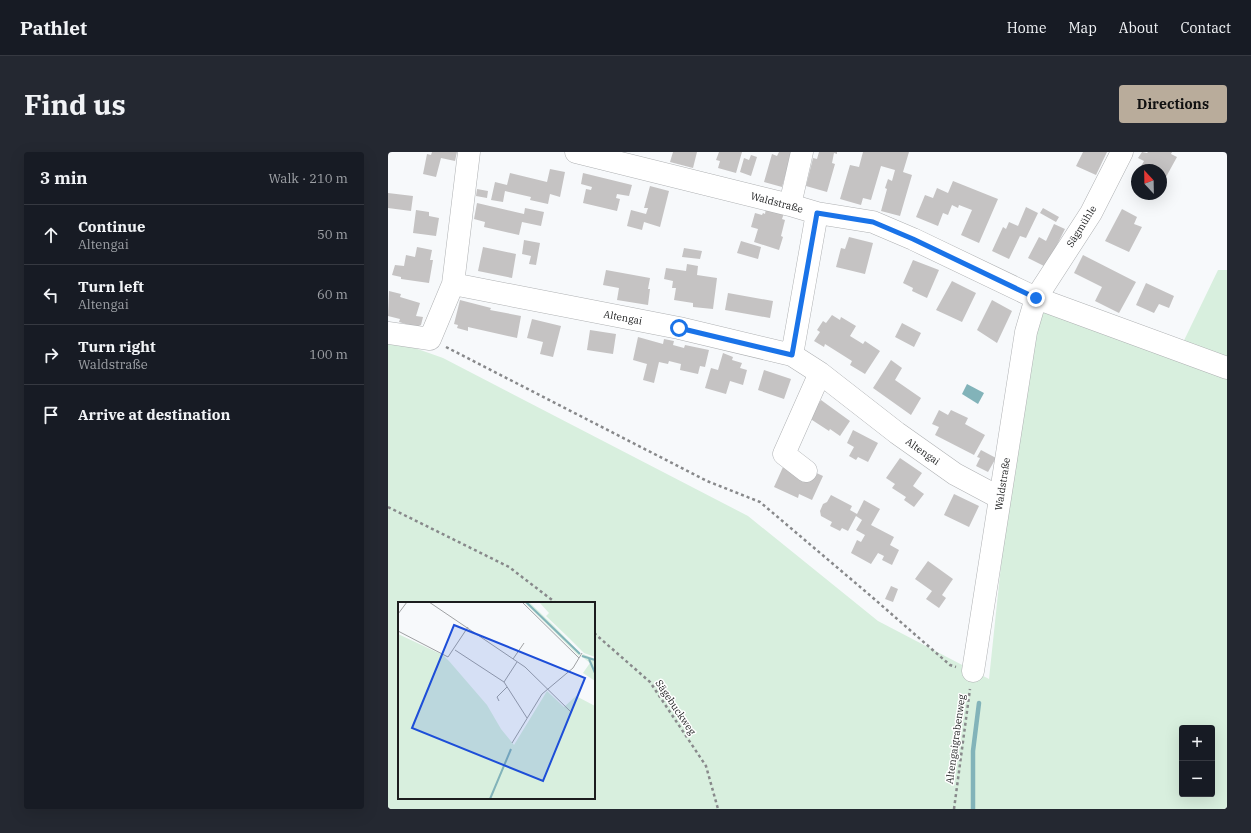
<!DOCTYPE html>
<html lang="en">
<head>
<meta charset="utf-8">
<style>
  :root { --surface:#171b24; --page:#242831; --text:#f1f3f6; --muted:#9ea1a6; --line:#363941; --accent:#b9ac9b }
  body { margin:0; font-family:"IBM Plex Serif",serif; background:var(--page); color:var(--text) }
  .controls { position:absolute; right:12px; bottom:12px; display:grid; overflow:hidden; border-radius:4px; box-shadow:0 4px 16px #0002 }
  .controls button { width:36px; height:36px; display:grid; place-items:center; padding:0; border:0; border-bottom:1px solid var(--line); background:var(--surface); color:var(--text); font:20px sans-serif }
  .compass { position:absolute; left:743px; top:12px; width:36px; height:36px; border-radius:50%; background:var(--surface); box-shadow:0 4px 16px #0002; rotate:338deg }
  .stop { position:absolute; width:12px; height:12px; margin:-9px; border:3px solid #1a73e8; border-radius:50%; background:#fff }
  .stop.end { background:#1a73e8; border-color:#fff; box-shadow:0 1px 4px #0008 }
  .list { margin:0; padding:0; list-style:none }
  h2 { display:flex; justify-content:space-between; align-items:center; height:52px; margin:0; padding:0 16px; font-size:17px }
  h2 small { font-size:13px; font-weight:400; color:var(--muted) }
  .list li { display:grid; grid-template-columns:26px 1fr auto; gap:12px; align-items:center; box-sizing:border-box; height:60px; padding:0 16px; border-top:1px solid var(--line) }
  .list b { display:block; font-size:15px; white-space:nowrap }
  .list p { margin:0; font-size:13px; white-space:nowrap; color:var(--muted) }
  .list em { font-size:13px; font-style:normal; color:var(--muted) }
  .icon { flex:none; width:22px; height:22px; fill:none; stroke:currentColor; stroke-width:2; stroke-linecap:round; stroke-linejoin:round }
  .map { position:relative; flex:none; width:839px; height:657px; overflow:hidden; border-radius:4px }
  header { display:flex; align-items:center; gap:24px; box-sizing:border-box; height:56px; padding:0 20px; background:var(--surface); border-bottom:1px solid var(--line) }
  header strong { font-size:19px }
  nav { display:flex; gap:22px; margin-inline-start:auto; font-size:14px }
  .intro { display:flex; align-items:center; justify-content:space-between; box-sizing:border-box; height:96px; padding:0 24px }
  h1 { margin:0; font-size:28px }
  .button { padding:10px 18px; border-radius:4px; background:var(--accent); color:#111; font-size:14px; font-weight:700 }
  main { display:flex; gap:24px; padding:0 24px }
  aside { flex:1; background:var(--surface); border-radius:4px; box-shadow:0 4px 16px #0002 }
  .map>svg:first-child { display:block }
  .green { fill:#d8efde; fill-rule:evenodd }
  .water { fill:#82b3b9 }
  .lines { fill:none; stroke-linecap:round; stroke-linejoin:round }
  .stream { stroke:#82b3b9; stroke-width:4.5 }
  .building { fill:#c5c3c3 }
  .minor-casing { stroke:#afb1b3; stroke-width:23 }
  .path { stroke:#88898b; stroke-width:2.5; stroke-dasharray:3 3; stroke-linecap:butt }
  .minor { stroke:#fff; stroke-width:22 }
  .route { stroke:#1a73e8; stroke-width:5 }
  .labels { text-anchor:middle; stroke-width:3; stroke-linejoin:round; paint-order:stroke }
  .street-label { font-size:10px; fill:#1c1d1e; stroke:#fff }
  .inset-river { fill:none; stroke:#82b3b9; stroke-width:2 }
  .inset-road { fill:none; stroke:#9fa1a3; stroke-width:1 }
  .view { fill:#1d4ed8; fill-opacity:0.15; stroke:#1d4ed8; stroke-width:2 }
  .inset-edge { fill:none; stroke:#1c1d1e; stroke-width:2 }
</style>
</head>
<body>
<header>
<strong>Pathlet</strong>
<nav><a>Home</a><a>Map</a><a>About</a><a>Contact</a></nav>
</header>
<div class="intro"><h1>Find us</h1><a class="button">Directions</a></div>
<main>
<aside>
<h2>3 min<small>Walk · 210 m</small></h2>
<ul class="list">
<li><svg class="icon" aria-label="ahead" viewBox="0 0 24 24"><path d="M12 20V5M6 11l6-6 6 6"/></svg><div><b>Continue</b><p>Altengai</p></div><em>50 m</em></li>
<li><svg class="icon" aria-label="left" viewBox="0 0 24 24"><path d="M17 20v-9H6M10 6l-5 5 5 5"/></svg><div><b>Turn left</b><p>Altengai</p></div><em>60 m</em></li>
<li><svg class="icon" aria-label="right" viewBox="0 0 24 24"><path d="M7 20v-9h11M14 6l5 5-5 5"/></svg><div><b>Turn right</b><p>Waldstraße</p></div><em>100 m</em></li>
<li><svg class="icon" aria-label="arrive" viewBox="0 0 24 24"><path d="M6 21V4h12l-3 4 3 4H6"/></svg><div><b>Arrive at destination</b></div></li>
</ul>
</aside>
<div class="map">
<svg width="839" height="657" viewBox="0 0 839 657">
  <rect width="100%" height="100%" fill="#f7f9fb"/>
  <path class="green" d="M830 118H839V657H0V188L7 189 55 206 360 364 490 469 601 527 620 347 641 190 657 154 788 205ZM11 451H206V646H11ZM794 576H824V642H794Z"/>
  <path class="water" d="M579 232 596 241 590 252 574 242Z"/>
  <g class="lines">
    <path class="stream" d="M585 657V599L591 551"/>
  </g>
  <path class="building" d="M44 0H69L67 9 53 6 48 25 35 22 39 2 43 3Z
    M285 0H309L305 16 282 10Z
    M331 0H354L348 21 330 16 332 9 328 8Z
    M391 0H404L394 35 376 30 384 2 389 4Z
    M431 0H449V2L446 1 444 11 447 12 439 40 418 34 425 6 429 7Z
    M475 0H521L515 20 524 23 512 64 493 59 499 37 497 36 500 27 504 29 507 18 493 14 483 48 475 46 473 53 452 47 462 13 471 15Z
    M695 0H719L708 23 688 14Z
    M754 0 759 1 760 0H784L783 2 789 5 773 34V18H751L756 9 750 6Z
    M363 3 369 5 363 24 352 20 356 6 361 8Z
    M162 17 177 20 172 45 162 42 160 52 142 48 143 45 117 39 115 50 103 48 107 30 119 33 122 21 159 30Z
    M195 21 244 33 241 44 229 42 228 46 232 47 229 59 195 51 198 37 203 38 204 35 193 32Z
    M565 29 610 47 591 91 573 83 584 58 571 53 570 56 564 53 560 63 555 61 550 74 528 65 537 43 545 46 549 36 560 41Z
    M262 34 281 39 272 75 256 70 254 78 239 74 243 58 258 62 260 56H256Z
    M89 37 100 39 99 46 88 44Z
    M0 41 25 44 23 59 0 56Z
    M89 51 136 62 137 56 156 60 153 74 134 70 131 83 96 75 97 70 86 67Z
    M638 55 650 61 638 86 632 84 621 107 604 99 615 75 618 77 621 70 630 74Z
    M378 56 396 61 394 67 397 68 393 84 395 85 391 98 366 90 370 77 363 75 367 61 374 63 375 61 377 62Z
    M655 56 671 65 668 70 652 61Z
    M734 57 749 65 746 72 754 75 741 100 717 89Z
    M28 58 41 60V64L51 66 48 84 25 81Z
    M666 72 677 77 658 115 640 106 651 85 658 89Z
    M461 85 485 91 477 122 448 115 453 96 457 97Z
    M136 88 152 91 148 113 141 112 143 104 134 102Z
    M353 89 373 95 370 107 349 101Z
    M29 95 44 98 42 108H45L41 131 13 127V125L4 123 7 113 16 114 18 103 27 105Z
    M95 95 128 102 124 126 90 119Z
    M296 96 314 99 312 107 294 105Z
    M695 103 748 130 731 161 707 149 714 135 686 121Z
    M525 108 551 118 539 146 524 139 525 136 515 131Z
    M299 112 310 114 309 123 329 126 325 157 305 155V151L286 148 288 136H284L285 129 276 127 278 116 298 119Z
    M218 118 262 126 260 137H262L260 153 229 148 231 136 215 133Z
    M564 129 588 141 574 170 548 158Z
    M758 131 786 144 781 156 771 152 766 161 748 153Z
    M1 139 13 142 12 145 32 151 28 164 35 165 33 173 28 175 11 170 12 167 0 164Z
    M340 141 385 149 382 166 337 158Z
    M72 148 103 156 102 158 133 164 129 186 80 175V179L69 176 70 173 66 172Z
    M604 148 624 159 609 191 589 178Z
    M444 163 452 168 453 165 468 174 462 184 475 192 477 189 492 199 477 222 462 213 464 209 437 192 436 195 426 189 432 180 429 178 435 169 438 171Z
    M144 167 173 174 165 205 152 202 155 190 139 186Z
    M514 171 533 181 526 195 507 185Z
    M202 178 228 182 225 202 199 198Z
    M250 185 275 192 276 187 286 189 285 193 296 196 297 193 321 198 317 215 312 214 310 222 292 218 293 212 281 209 280 212 271 210 266 231 255 228 259 212 245 208Z
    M335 201 345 205 344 208 354 211 352 216 359 218 355 233 342 229 338 242 317 236 323 216 330 218Z
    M503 208 514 216 507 228 533 246 523 263 485 236Z
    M376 218 403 227 396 247 370 238Z
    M433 248 462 269 452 284 442 277 441 279 421 266Z
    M551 258 560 263 563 258 580 266 577 272 597 283 586 303 547 283 551 275 544 272Z
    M465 278 490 291 480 310 470 305 468 308 461 304 466 295 459 291Z
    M593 298 608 306 600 320 588 314 592 306 589 305Z
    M512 306 534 321 525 334 536 342 526 355 516 348 518 345 504 336 507 332 498 326Z
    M395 315 422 318 435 324 424 348 411 342 410 346 386 335Z
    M566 342 591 354 581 375 556 363Z
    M443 343 464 354 462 358 469 362 476 348 492 357 483 373 506 385 502 393 511 398 504 413 494 408 496 404 490 401 483 412 463 401 469 388 473 390 477 383 468 378 474 368 468 364 460 379 454 376 452 379 442 374 444 370 433 364 432 359 435 352 439 350Z
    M540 409 565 427 554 443 558 446 551 456 538 447 544 439 527 427Z
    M503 434 510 437 505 450 497 447Z"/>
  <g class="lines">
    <defs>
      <path id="minor" d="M188 0 402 53 429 61 485 70 525 87 648 146 839 216
        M402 53 414 0
        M65 132 291 176 404 203 432 221 509 281 567 322 612 346
        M0 181 42 187 65 132 81 0
        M404 203 429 61
        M418 319 396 302 432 221
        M585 519 638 180 648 146 703 61 734 0"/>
    </defs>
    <use href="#minor" class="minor-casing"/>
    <path class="path" d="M58 195 319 329 372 350 484 445 562 513 568 515
      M0 355 121 415 168 451
      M206 481 262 530 318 614 330 657
      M566 657 582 537"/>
    <use href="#minor" class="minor"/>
  </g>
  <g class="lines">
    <path class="route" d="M291 176 404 203 429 61 485 70 525 87 648 146"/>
  </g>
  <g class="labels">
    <g class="street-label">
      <text transform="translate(389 50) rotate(15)" y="4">Waldstraße</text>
      <text transform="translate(693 74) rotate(-58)" y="4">Sägmühle</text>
      <text transform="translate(235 165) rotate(11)" y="4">Altengai</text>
      <text transform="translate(535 299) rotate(35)" y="4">Altengai</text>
      <text transform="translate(614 332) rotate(-81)" y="4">Waldstraße</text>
      <text transform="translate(288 555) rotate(56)" y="4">Sägebuckweg</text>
      <text transform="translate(567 587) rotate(-82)" y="4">Altengaigrabenweg</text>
    </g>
  </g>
  <g transform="translate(10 450)">
    <rect width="197" height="197" fill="#f7f9fb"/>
    <path d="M126 0H131L155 23 182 51 181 54ZM141 0H197V55L186 51 171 36 148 14 151 11ZM0 32 45 53 51 59 89 103 103 127 116 143 149 89 166 105 178 94 197 104V197H0ZM185 52 197 57V79L185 71 192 61 183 54Z" fill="#d8efde"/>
    <path class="inset-river" d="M128 0 182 52M184 54 197 58M191 57 197 71M92 197 113 147"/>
    <path class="inset-road" d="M31 0 127 65 173 110M124 0 181 56M0 12 9 0M0 29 50 55 70 25M57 48 106 80 129 116M115 57 126 41M106 80 119 60M101 99 99 95 109 85M114 141 144 92 175 66 184 51"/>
    <path class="view" d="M56 23 187 76 145 179 14 126Z"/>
    <rect width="197" height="197" class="inset-edge"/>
  </g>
</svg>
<div class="controls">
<button>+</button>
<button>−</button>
</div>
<svg class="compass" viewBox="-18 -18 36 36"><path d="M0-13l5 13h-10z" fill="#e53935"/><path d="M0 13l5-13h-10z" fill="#9ea1a6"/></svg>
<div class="stop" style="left:291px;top:176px"></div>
<div class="stop end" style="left:648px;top:146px"></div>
</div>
</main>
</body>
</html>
